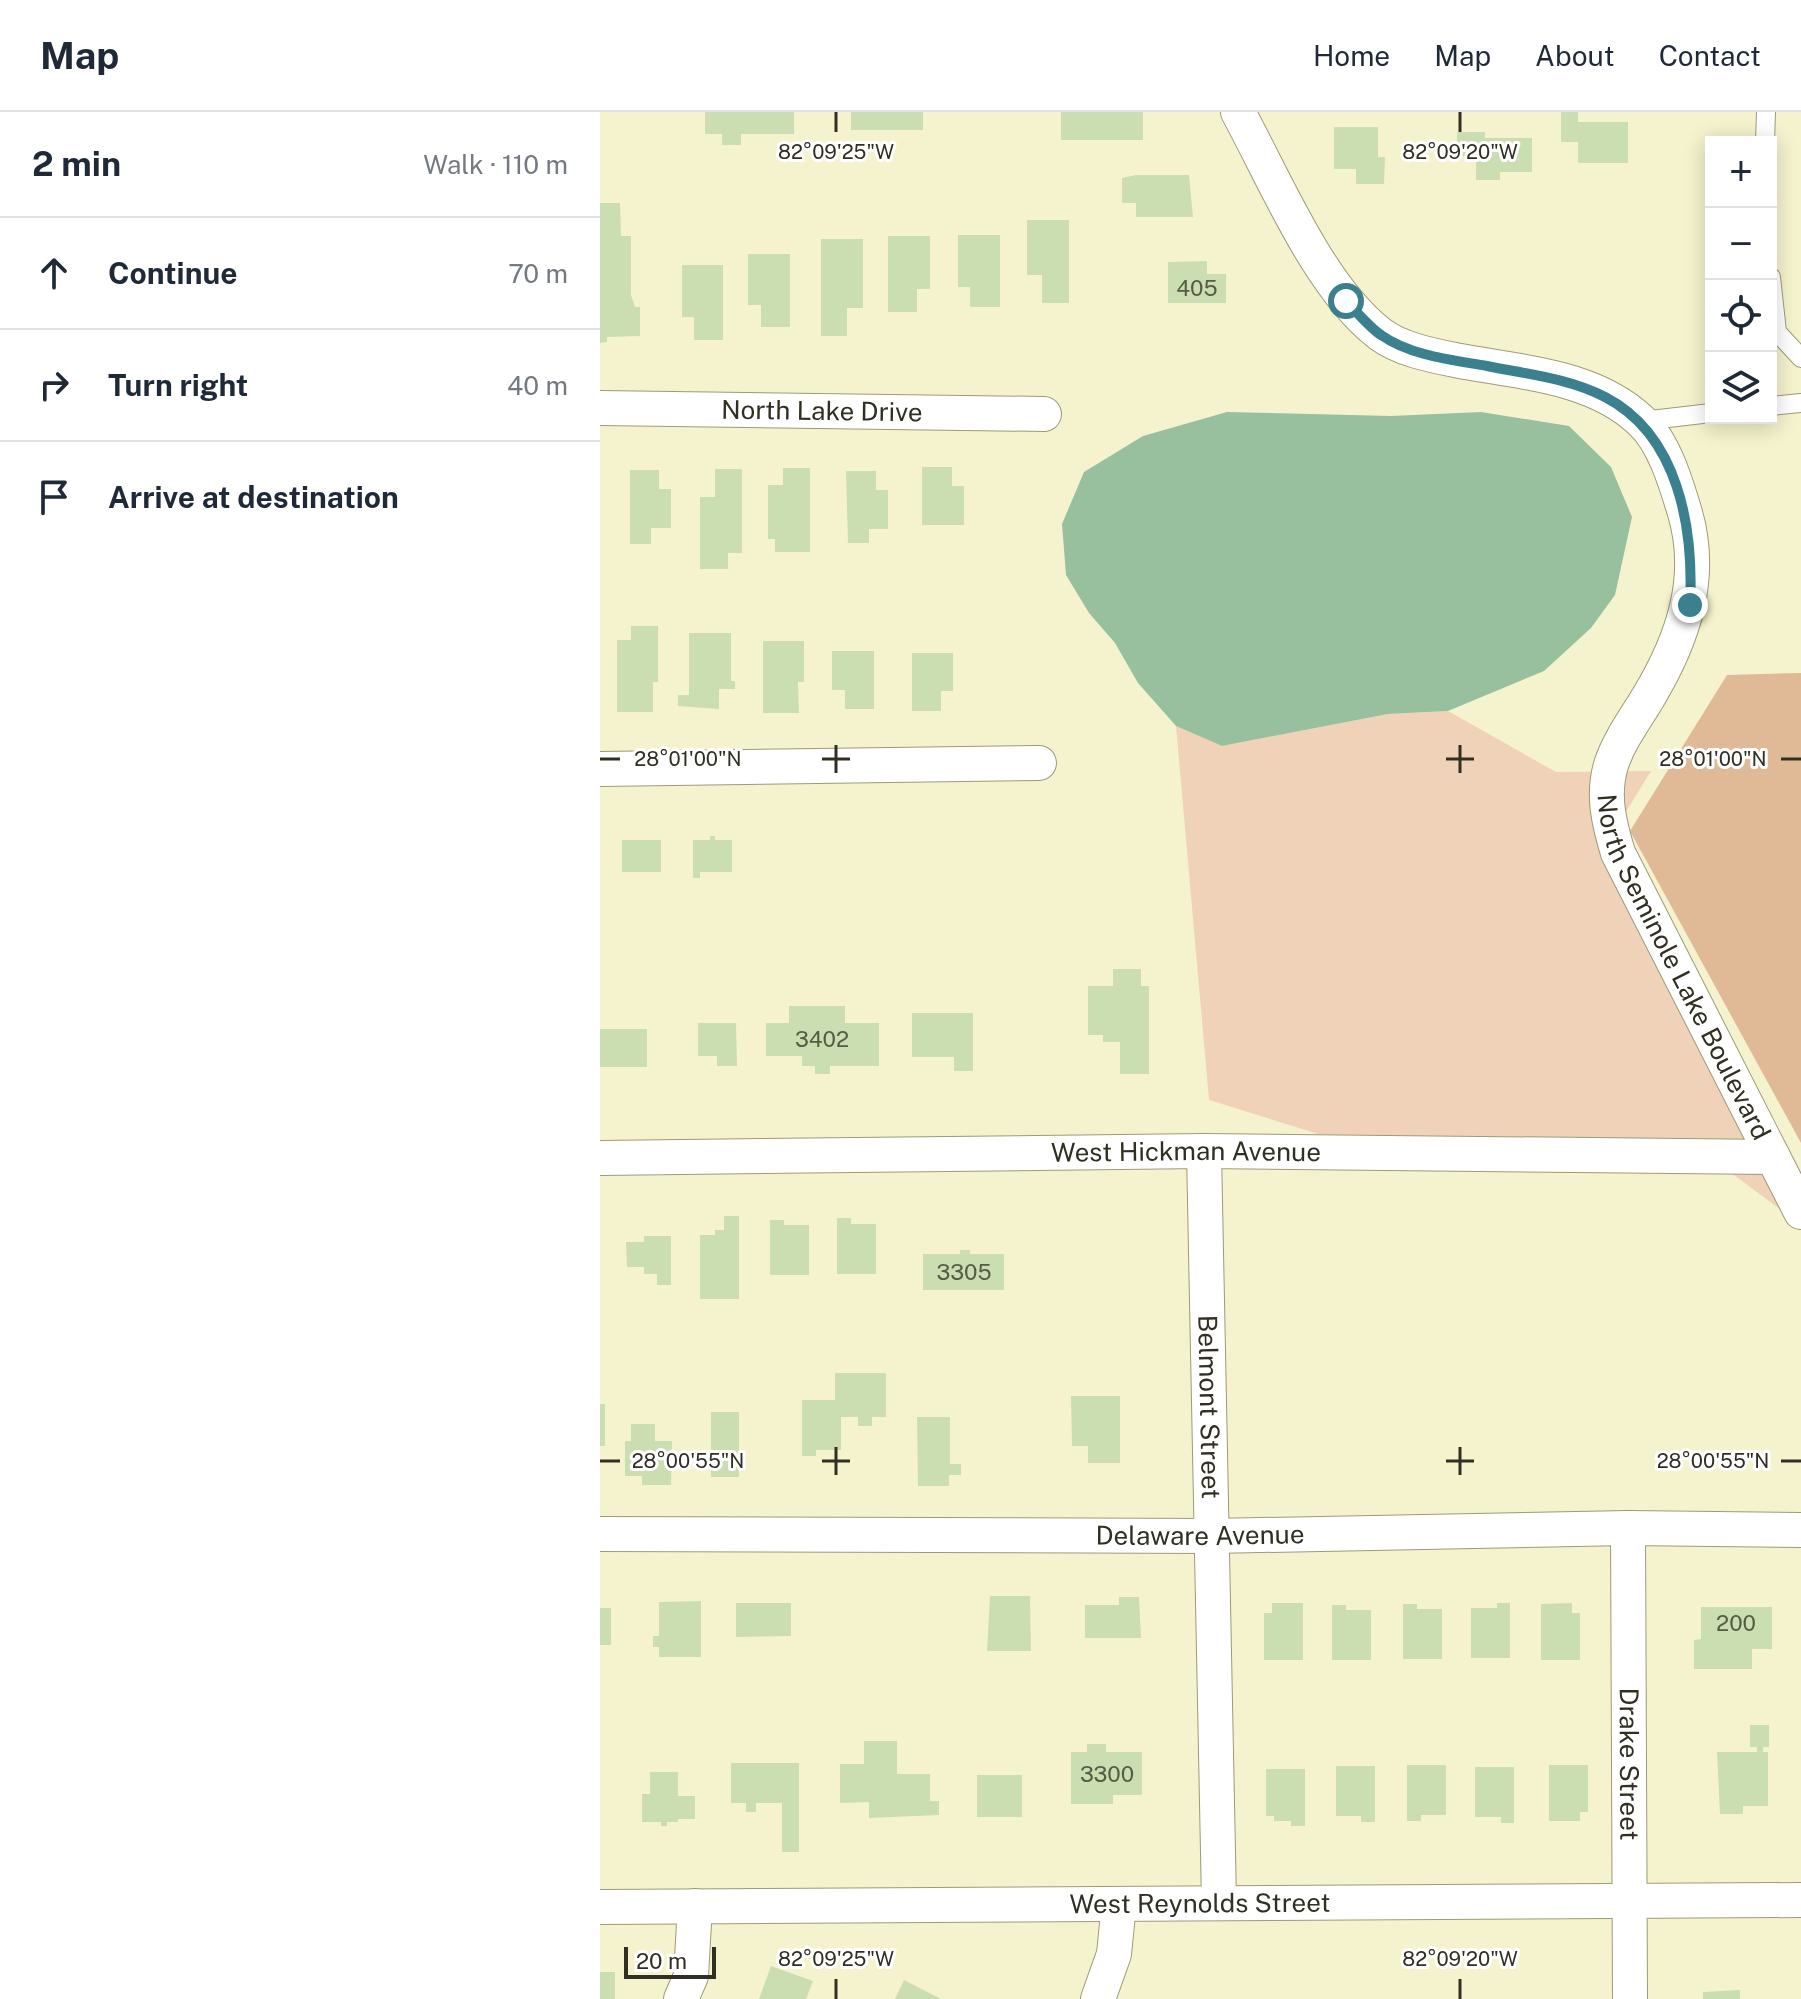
<!DOCTYPE html>
<html lang="en">
<head>
<meta charset="utf-8">
<style>
  :root { --surface:#fff; --page:#f6f6f7; --text:#1f2937; --muted:#747a83; --line:#e0e1e3 }
  body { margin:0; font-family:"Public Sans",sans-serif; background:var(--page); color:var(--text) }
  .controls { position:absolute; right:24px; top:24px; display:grid; overflow:hidden; border-radius:0px; box-shadow:0 4px 20px #0003 }
  .controls button { width:72px; height:72px; display:grid; place-items:center; padding:0; border:0; border-bottom:2px solid var(--line); background:var(--surface); color:var(--text); font:40px sans-serif }
  .scale { position:absolute; left:24px; bottom:20px; width:92px; box-sizing:border-box; padding-left:8px; border:4px solid #302f21; border-top:0; font-size:22px; line-height:28px; white-space:nowrap; color:#302f21; -webkit-text-stroke:6px #fff; paint-order:stroke }
  .stop { position:absolute; width:24px; height:24px; margin:-18px; border:6px solid #3b808e; border-radius:50%; background:#fff }
  .stop.end { background:#3b808e; border-color:#fff; box-shadow:0 2px 8px #0008 }
  .list { margin:0; padding:0; list-style:none }
  h2 { display:flex; justify-content:space-between; align-items:center; height:104px; margin:0; padding:0 32px; font-size:34px }
  h2 small { font-size:26px; font-weight:400; color:var(--muted) }
  .list li { display:grid; grid-template-columns:52px 1fr auto; gap:24px; align-items:center; box-sizing:border-box; height:112px; padding:0 32px; border-top:2px solid var(--line) }
  .list b { display:block; font-size:30px; white-space:nowrap }
  .list em { font-size:26px; font-style:normal; color:var(--muted) }
  .icon { flex:none; width:44px; height:44px; fill:none; stroke:currentColor; stroke-width:2; stroke-linecap:round; stroke-linejoin:round }
  .map { position:relative; flex:none; width:1201px; height:1887px; overflow:hidden }
  header { display:flex; align-items:center; gap:48px; box-sizing:border-box; height:112px; padding:0 40px; background:var(--surface); border-bottom:2px solid var(--line) }
  header strong { font-size:38px }
  nav { display:flex; gap:44px; margin-inline-start:auto; font-size:28px }
  main { display:flex }
  aside { flex:1; background:var(--surface) }
  .map>svg:first-child { display:block }
  .green { fill:#f0d2b9 }
  .forest { fill:#e0b997 }
  .water { fill:#99c09e }
  .building { fill:#cadeb1 }
  .lines { fill:none; stroke-linecap:round; stroke-linejoin:round }
  .lane-casing { stroke:#9d9b77; stroke-width:20 }
  .street-casing { stroke:#9d9b77; stroke-width:36 }
  .lane { stroke:#fff; stroke-width:18 }
  .street { stroke:#fff; stroke-width:34 }
  .route { stroke:#3b808e; stroke-width:10 }
  .ticks { fill:none; stroke:#302f21; stroke-width:3 }
  .labels { text-anchor:middle; stroke-width:6; stroke-linejoin:round; paint-order:stroke }
  .number-label { font-size:22px; fill:#565b45 }
  .street-label { font-size:26px; fill:#302f21; stroke:#fff }
  .ticks-label { font-size:20px; text-anchor:middle; fill:#302f21; stroke:#fff; stroke-width:6; stroke-linejoin:round; paint-order:stroke }
</style>
</head>
<body>
<header>
<strong>Map</strong>
<nav><a>Home</a><a>Map</a><a>About</a><a>Contact</a></nav>
</header>
<main>
<aside>
<h2>2 min<small>Walk · 110 m</small></h2>
<ul class="list">
<li><svg class="icon" aria-label="ahead" viewBox="0 0 24 24"><path d="M12 20V5M6 11l6-6 6 6"/></svg><div><b>Continue</b></div><em>70 m</em></li>
<li><svg class="icon" aria-label="right" viewBox="0 0 24 24"><path d="M7 20v-9h11M14 6l5 5-5 5"/></svg><div><b>Turn right</b></div><em>40 m</em></li>
<li><svg class="icon" aria-label="arrive" viewBox="0 0 24 24"><path d="M6 21V4h12l-3 4 3 4H6"/></svg><div><b>Arrive at destination</b></div></li>
</ul>
</aside>
<div class="map">
<svg width="1201" height="1887" viewBox="0 0 1201 1887">
  <rect width="100%" height="100%" fill="#f5f3cd"/>
  <path class="green" d="M848 599 956 660 1051 659 1019 711V727L1201 1060V1113L1126 1057 792 1045 609 988 576 614 622 634 788 602Z"/>
  <path class="forest" d="M1201 561V1031L1030 719 1127 563Z"/>
  <path class="water" d="M627 300 791 304 881 300 969 314 1011 355 1032 405 1015 483 991 516 944 559 848 599 788 602 622 634 576 614 538 571 515 531 489 501 466 463 462 412 484 360 543 324Z"/>
  <path class="building" d="M105 0H194V22H141V33H122V22H105Z
    M251 0H323V18H251Z
    M461 0H543V28H461Z
    M961 0H978V10H1028V51H978V30H961Z
    M734 15H778V45H785L784 72H756V57H734Z
    M857 20H885V26H932V60H900V68H876V44H857Z
    M536 63H589L593 105H536V91H522V66Z
    M0 91H20L21 124H31V183L35 195H40V224L7 225V230L0 231Z
    M427 108H469V191H442V163H427Z
    M358 123H400V195H370V175H358Z
    M288 124H330V177H317V200H288Z
    M221 127H263V196H247V224H221Z
    M148 142H190V215H161V193H148Z
    M607 149V162H626V191H568V150Z
    M82 153H123V228H94V205H82Z
    M322 355H352V374H364V413H322Z
    M183 356H210V440H175V427H168V373H183Z
    M115 357H142V441H128V457H100V385H115Z
    M30 358H59V377H71V416H51V432H30Z
    M246 359H276V378H288V417H269V431H248Z
    M31 514H58V570H53V600H17V528H31Z
    M89 521H131V569H135V577H119V597L78 594V583H89Z
    M163 529H204V570H198L199 601H163Z
    M232 539H274V597H245V578H232Z
    M312 541H353V579H341V599H312Z
    M110 724H115V728H132V760H100V766H93V728H110Z
    M22 728H61V760H22Z
    M513 857H541V874H549V962H520V930H503V923H488V874H513Z
    M189 894H245V911H279V954H230V962H215V954H202V944H166V911H189Z
    M312 901H373V959H354V945H312Z
    M98 911H136L137 954H117V944H98Z
    M0 917H47V955H0Z
    M124 1104H139V1187H100V1123H115V1118H124Z
    M237 1106H251V1112H276V1162H237Z
    M170 1108H184V1113H209V1163H170Z
    M44 1124H71V1173H57V1162H44V1155H27L26 1130H44Z
    M360 1138H370V1142H404V1178H323V1142H360Z
    M235 1261H286V1305H272V1314H258V1305H241V1338H216V1344H202V1288H235Z
    M471 1284H520V1351H488V1334H472Z
    M0 1292H5V1334H0Z
    M111 1300H139V1365H111Z
    M317 1305H350V1352H361V1363H349V1374H318Z
    M31 1312H55V1329H72L71 1373H42V1364H25V1329H31Z
    M390 1484H430L431 1539H387Z
    M519 1485H539L541 1526H485V1493H519Z
    M101 1489V1545H59V1535H53V1524H59V1490Z
    M136 1491H191V1524L136 1525Z
    M672 1491H703V1548H664V1501H672Z
    M897 1491H910V1546H871V1496H897Z
    M972 1491V1501H980V1548H941V1492Z
    M803 1492H817V1497H842V1547H803Z
    M732 1493H746V1498H771V1548H732Z
    M1101 1495H1172V1537H1152V1557H1094V1528L1101 1527Z
    M0 1496H11V1533H0Z
    M1150 1613H1169V1635H1163V1640H1168V1694H1143V1702H1120L1117 1640H1157V1635H1150Z
    M264 1629H297V1662H330V1689H339V1703L269 1706V1690L240 1691V1652H264Z
    M487 1632H506V1640H542V1683H513V1692H471V1640H487Z
    M131 1651H199V1740H182V1691H156V1700H146V1691H131Z
    M807 1653H846V1703H821V1709H807Z
    M949 1653H988V1700H980V1709H949Z
    M736 1654H775V1710H761V1704H736Z
    M875 1655H914V1711H901V1705H875Z
    M666 1657H705V1714H691V1709H674V1704H666Z
    M50 1660H78V1684H95V1707H78V1710H67V1714H61V1710H42V1682H50Z
    M377 1663H422V1705H377Z
    M171 1854 213 1869 206 1887H159Z
    M0 1860H15V1887H0Z
    M304 1868 341 1887H295Z
    M1140 1878V1887H1103V1880Z"/>
  <g class="lines">
    <defs>
      <path id="lane" d="M1165 30 1166 0
        M1171 165 1177 220 1201 246
        M1171 294 1201 291
        M1042 309 1111 301"/>
      <g id="street">
        <path id="s1" d="M638 0C675 68 719 175 780 222 801 238 835 244 860 249 920 260 994 264 1041 309 1064 330 1076 371 1085 401 1104 466 1083 527 1049 584 1036 606 1019 628 1011 653 1002 683 1009 711 1018 741L1201 1100"/>
        <path id="s2" d="M0 296 444 302"/>
        <path d="M0 657 439 651"/>
        <path id="s3" d="M604 1039 619 1791"/>
        <path id="s4" d="M0 1046 604 1039 1173 1045"/>
        <path id="s5" d="M1028 1416 1030 1887"/>
        <path id="s6" d="M0 1422 613 1424 1028 1416 1201 1418"/>
        <path id="s7" d="M0 1795 1201 1788"/>
        <path d="M81 1887 91 1864 95 1794"/>
        <path d="M498 1887 514 1842 519 1792"/>
      </g>
    </defs>
    <use href="#lane" class="lane-casing"/>
    <use href="#street" class="street-casing"/>
    <use href="#lane" class="lane"/>
    <use href="#street" class="street"/>
  </g>
  <g class="lines">
    <path class="route" d="M746 189C757 200 769 215 781 223 811 244 853 248 887 254 926 262 969 266 1005 285 1079 323 1094 417 1090 493"/>
  </g>
  <path class="ticks" d="M236 0V20M860 0V20M236 633V661M860 633V661M0 647H20M222 647H250M846 647H874M1181 647H1201M236 1335V1363M860 1335V1363M0 1349H20M222 1349H250M846 1349H874M1181 1349H1201M236 1867V1887M860 1867V1887"/>
  <g class="labels">
    <g class="number-label">
      <text x="597" y="184">405</text>
      <text x="222" y="935">3402</text>
      <text x="364" y="1168">3305</text>
      <text x="1136" y="1519">200</text>
      <text x="507" y="1670">3300</text>
    </g>
    <g class="street-label">
      <text dy="9" stroke="none"><textPath href="#s2" startOffset="222">North Lake Drive</textPath></text>
      <text dy="9" stroke="none"><textPath href="#s1" startOffset="1138">North Seminole Lake Boulevard</textPath></text>
      <text dy="9" stroke="none"><textPath href="#s4" startOffset="586">West Hickman Avenue</textPath></text>
      <text dy="9" stroke="none"><textPath href="#s3" startOffset="256">Belmont Street</textPath></text>
      <text dy="9" stroke="none"><textPath href="#s6" startOffset="600">Delaware Avenue</textPath></text>
      <text dy="9" stroke="none"><textPath href="#s5" startOffset="236">Drake Street</textPath></text>
      <text dy="9" stroke="none"><textPath href="#s7" startOffset="600">West Reynolds Street</textPath></text>
    </g>
  </g>
  <g class="ticks-label">
    <text x="236" y="47">82°09'25"W</text>
    <text x="860" y="47">82°09'20"W</text>
    <text x="88" y="654">28°01'00"N</text>
    <text x="1113" y="654">28°01'00"N</text>
    <text x="88" y="1356">28°00'55"N</text>
    <text x="1113" y="1356">28°00'55"N</text>
    <text x="236" y="1854">82°09'25"W</text>
    <text x="860" y="1854">82°09'20"W</text>
  </g>
</svg>
<div class="controls">
<button>+</button>
<button>−</button>
<button><svg class="icon" aria-label="locate" viewBox="0 0 24 24"><circle cx="12" cy="12" r="6"/><path d="M12 2v4M12 18v4M2 12h4M18 12h4"/></svg></button>
<button><svg class="icon" aria-label="layers" viewBox="0 0 24 24"><path d="M12 4l9 5-9 5-9-5zM3 14l9 5 9-5"/></svg></button>
</div>
<div class="scale">20 m</div>
<div class="stop" style="left:746px;top:189px"></div>
<div class="stop end" style="left:1090px;top:493px"></div>
</div>
</main>
</body>
</html>
